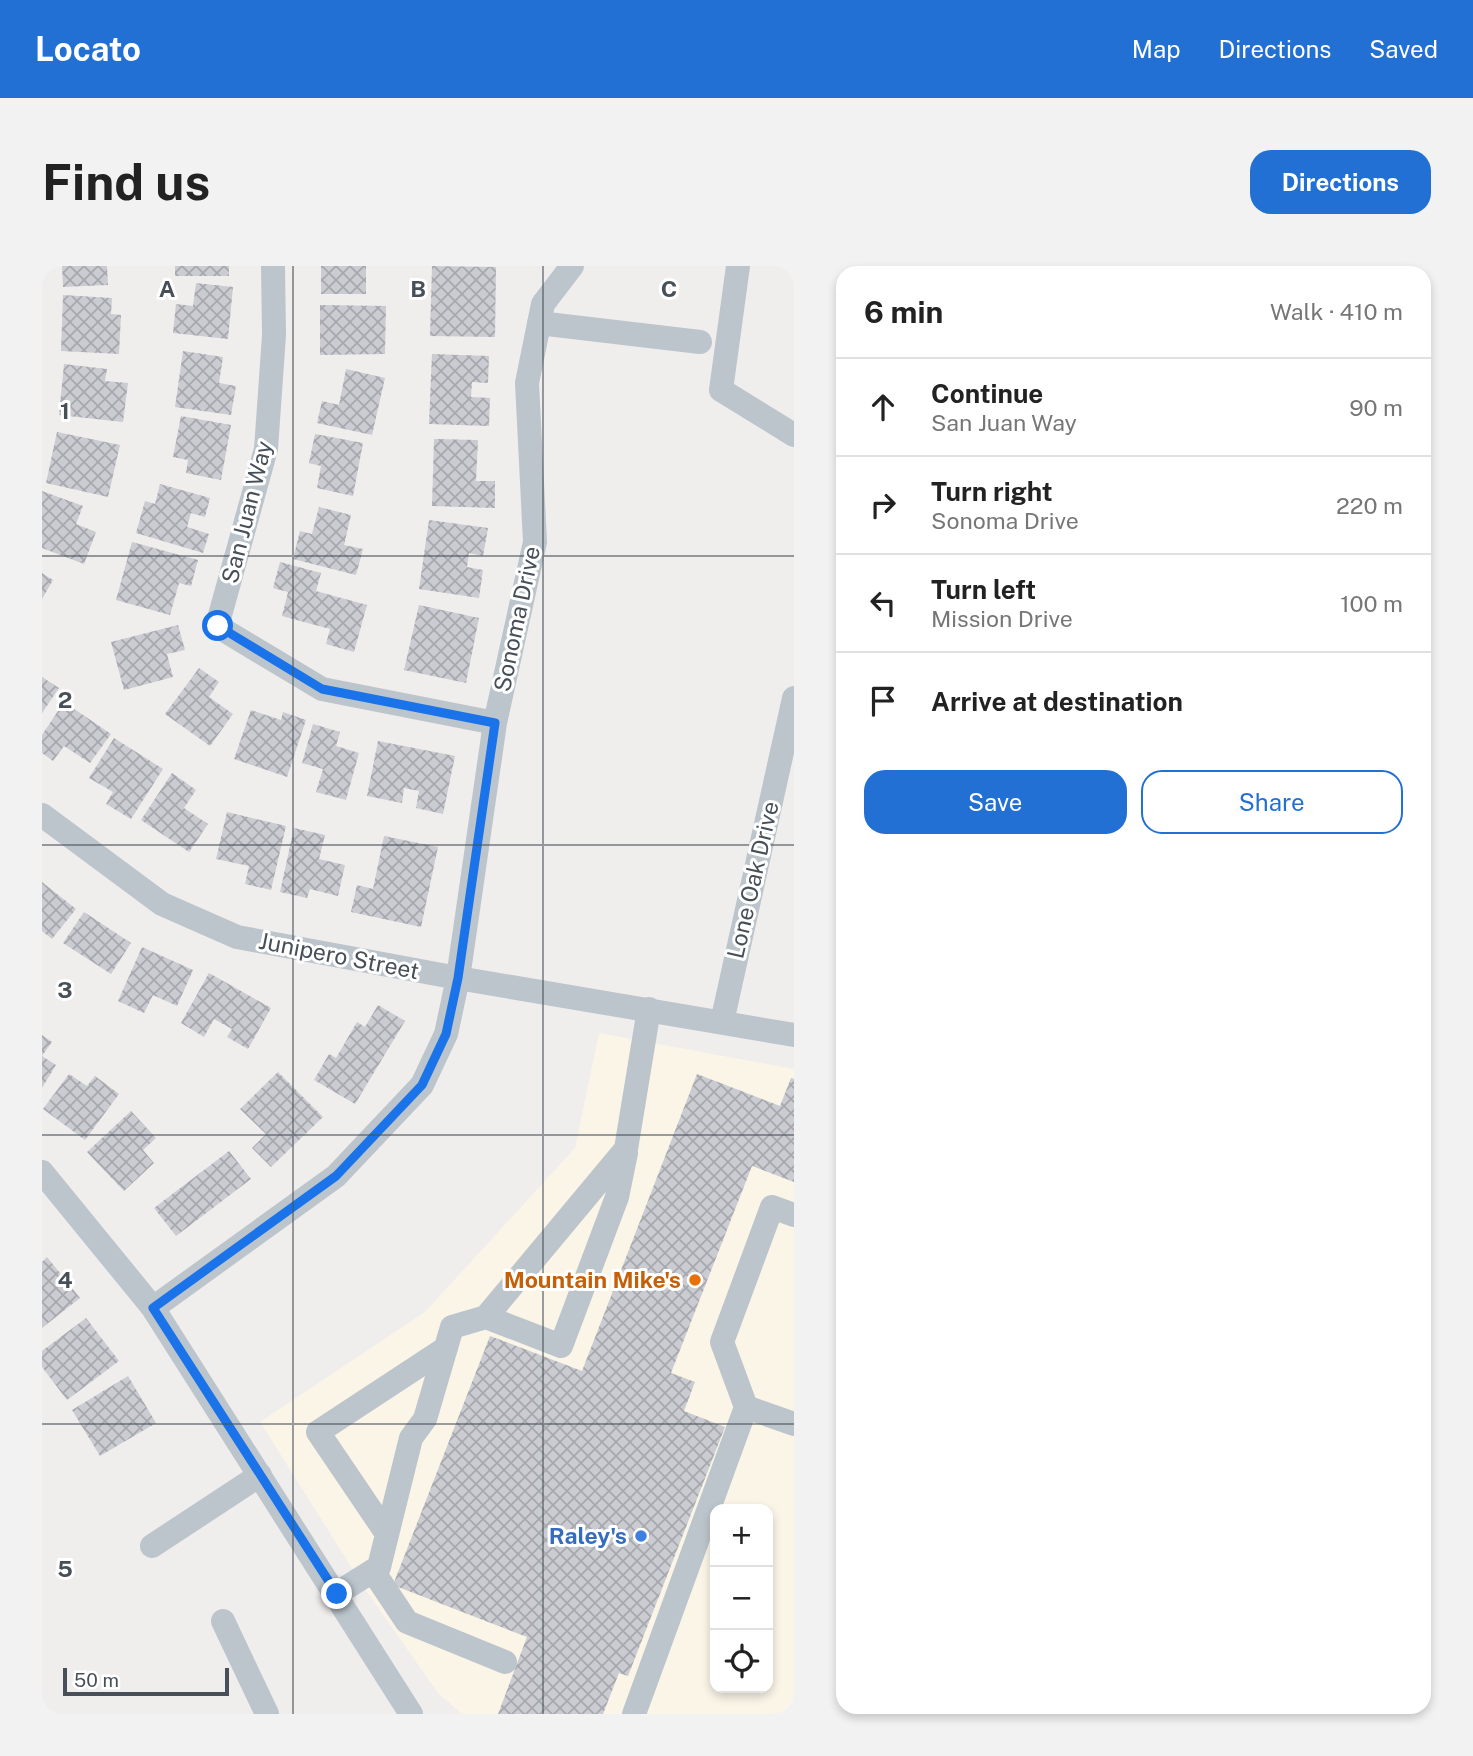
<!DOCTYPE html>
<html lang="en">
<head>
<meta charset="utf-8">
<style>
  :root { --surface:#fff; --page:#f2f2f2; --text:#222; --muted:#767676; --line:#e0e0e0; --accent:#2370d4 }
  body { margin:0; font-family:"Public Sans",sans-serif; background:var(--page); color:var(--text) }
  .controls { position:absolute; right:21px; bottom:21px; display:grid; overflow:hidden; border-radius:14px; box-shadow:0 4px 10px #0003 }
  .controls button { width:63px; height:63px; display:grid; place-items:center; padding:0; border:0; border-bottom:2px solid var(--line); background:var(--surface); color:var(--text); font:35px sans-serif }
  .scale { position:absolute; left:21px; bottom:18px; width:166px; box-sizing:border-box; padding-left:7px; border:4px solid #475059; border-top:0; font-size:19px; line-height:24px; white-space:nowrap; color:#475059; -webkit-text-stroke:5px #fff; paint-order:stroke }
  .stop { position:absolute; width:21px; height:21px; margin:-16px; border:5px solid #1a73e8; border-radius:50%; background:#fff }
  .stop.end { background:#1a73e8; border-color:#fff; box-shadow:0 2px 7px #0008 }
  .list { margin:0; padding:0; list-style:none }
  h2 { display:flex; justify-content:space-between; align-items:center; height:91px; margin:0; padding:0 28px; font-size:30px }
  h2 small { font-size:23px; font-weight:400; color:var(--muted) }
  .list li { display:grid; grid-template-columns:46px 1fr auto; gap:21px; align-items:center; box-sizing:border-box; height:98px; padding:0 28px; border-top:2px solid var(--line) }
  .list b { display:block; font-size:26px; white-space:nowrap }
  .list p { margin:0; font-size:23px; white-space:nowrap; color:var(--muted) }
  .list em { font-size:23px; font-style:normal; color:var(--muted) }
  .actions { display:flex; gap:14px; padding:21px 28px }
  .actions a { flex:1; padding:16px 0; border:2px solid var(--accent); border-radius:21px; text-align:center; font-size:24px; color:var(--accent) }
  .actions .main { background:var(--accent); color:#fff }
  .icon { flex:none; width:38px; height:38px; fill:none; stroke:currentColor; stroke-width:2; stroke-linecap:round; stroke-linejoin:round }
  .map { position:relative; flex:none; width:752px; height:1448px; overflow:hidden; border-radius:21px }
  header { display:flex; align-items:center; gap:42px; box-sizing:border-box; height:98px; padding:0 35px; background:var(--accent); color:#fff }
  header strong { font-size:33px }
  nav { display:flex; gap:38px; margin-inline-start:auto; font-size:24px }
  .intro { display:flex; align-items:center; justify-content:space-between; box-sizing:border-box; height:168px; padding:0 42px }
  h1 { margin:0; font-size:49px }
  .button { padding:18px 32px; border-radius:21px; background:var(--accent); color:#fff; font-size:24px; font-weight:700 }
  main { display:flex; gap:42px; padding:0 42px }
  aside { flex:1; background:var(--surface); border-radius:21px; box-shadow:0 4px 10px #0003 }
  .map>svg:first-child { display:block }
  .commercial { fill:#faf5e7; fill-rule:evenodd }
  .building { fill:url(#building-cross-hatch) }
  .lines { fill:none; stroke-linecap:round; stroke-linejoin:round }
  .minor { stroke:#bcc5cc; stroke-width:24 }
  .route { stroke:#1a73e8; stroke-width:9 }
  .grid { fill:none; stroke:#475059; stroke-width:2; stroke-opacity:0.55 }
  .food-dot { fill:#e8710a; stroke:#fff; stroke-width:2.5 }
  .shop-dot { fill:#3f7fe0; stroke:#fff; stroke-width:2.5 }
  .labels { text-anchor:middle; stroke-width:6; stroke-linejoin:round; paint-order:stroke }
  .street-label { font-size:23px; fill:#475059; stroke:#fff }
  .food-label { font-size:23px; font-weight:bold; fill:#c56008; stroke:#fff; text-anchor:end }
  .shop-label { font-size:23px; font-weight:bold; fill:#366cbe; stroke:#fff; text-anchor:end }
  .grid-label { font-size:23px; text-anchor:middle; font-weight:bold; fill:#475059; stroke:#fff; stroke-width:6; stroke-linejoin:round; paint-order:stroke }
</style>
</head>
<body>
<header>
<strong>Locato</strong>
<nav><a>Map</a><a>Directions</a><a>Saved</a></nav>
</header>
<div class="intro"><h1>Find us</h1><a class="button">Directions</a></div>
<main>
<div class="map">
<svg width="752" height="1448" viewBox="0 0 752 1448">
  <defs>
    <pattern id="building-cross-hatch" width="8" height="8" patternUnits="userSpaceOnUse" patternTransform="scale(1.75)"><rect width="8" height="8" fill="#caccd2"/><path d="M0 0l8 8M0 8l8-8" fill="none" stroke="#a6a8ad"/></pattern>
  </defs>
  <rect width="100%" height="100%" fill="#f0eded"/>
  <path class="commercial" d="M557 767 752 803V1448H420L396 1427 325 1326 218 1156 383 1046 533 882ZM673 1243H726V1422H673Z"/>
  <path class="building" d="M20 0H65L66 19 21 21Z
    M133 0H187V10H133Z
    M279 0H324V28H279Z
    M390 0 454 1 453 71 388 70Z
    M154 17 191 21 186 73 131 67 134 38 151 40Z
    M21 29 70 32 69 48 79 49 77 88 19 85Z
    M278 39 344 40 343 88 278 89Z
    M141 85 181 91 177 117 194 120 189 149 133 141Z
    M390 88 447 90 446 117 430 116 429 131 448 132 447 160 387 158Z
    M22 98 65 103 63 115 86 117 81 156 17 149Z
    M304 103 343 112 330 169 275 157 280 135 297 139Z
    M139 150 189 159 179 214 144 207 146 194 131 191Z
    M15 166 78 179 66 231 4 217Z
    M273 168 321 177 311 230 275 222 279 200 267 197Z
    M392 173 436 174 434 215H453V242L390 240Z
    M118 218 168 232 163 251 149 247 145 261 167 268 161 287 94 267 103 235 113 238Z
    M0 225 41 240 34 258 54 266 42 298 0 282Z
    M277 241 309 249 302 279 321 283 314 309 251 293 258 265 270 268Z
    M387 254 446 262 441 290 427 287 425 301 441 304 437 332 377 323Z
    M90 276 156 294 149 320 137 317 128 349 74 334Z
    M238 296 279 307 274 325 325 339 312 386 284 378 288 363 240 350 246 326 231 322Z
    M0 307 11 314 0 333Z
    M377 339 437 352 424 417 362 404Z
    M136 359 143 384 125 388 131 411 82 424 69 376Z
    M157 402 177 416 167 431 191 448 168 480 123 448Z
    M0 411 17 422 0 447Z
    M22 436 69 468 48 497 22 480 11 495 0 487V469Z
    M209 444 239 454 241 446 264 454 245 511 192 493Z
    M271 458 298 466 294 480 317 487 304 534 274 526 281 503 260 497Z
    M72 472 121 503 89 553 64 538 71 526 47 512Z
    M336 475 413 490 401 548 374 542 377 525 362 522 360 537 325 530Z
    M130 507 154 524 142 542 166 558 147 586 99 554Z
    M185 546 244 560 229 624 203 618 207 600 174 593Z
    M252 562 283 569 277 593 303 599 296 630 268 623 265 632 238 626Z
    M342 570 396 581 379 661 309 646 315 619 331 623Z
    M0 616 34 643 10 673 0 665Z
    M42 646 89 677 69 708 21 677Z
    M100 681 151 704 135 740 111 729 102 747 76 735Z
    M167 707 229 742 206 783 185 771 190 763 172 753 162 771 139 757Z
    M336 739 363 755 313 838 272 814 287 788 294 792 315 756 323 761Z
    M0 769 10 776 0 790 14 799 0 822Z
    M236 806 281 851 229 901 210 882 224 868 198 843Z
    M27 808 45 820 53 810 77 828 43 874 1 843Z
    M655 808 738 840 749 812 752 813V916L710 900 629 1107 653 1116 642 1145 683 1161 586 1410 577 1407 561 1448H456L485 1371 351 1319 448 1070 540 1105Z
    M89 845 114 872 101 884 112 897 82 925 45 886Z
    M187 885 209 913 134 970 112 942Z
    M5 991 38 1032 0 1062V996Z
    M44 1052 77 1095 25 1134 0 1101V1085Z
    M86 1110 114 1157 58 1190 30 1144Z"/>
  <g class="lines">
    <path class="minor" d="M231 0 232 69 224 183 175 360 280 423 453 457
      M696 0 679 124 752 169
      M497 57 658 76
      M0 549 120 638 195 671 416 712 752 769
      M680 756 752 432
      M0 906 111 1042 369 1448
      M111 1042 294 910 380 819 404 768 416 712 453 457 493 276 485 117 501 38 530 0
      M444 1051 519 1080 575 931 584 887
      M704 1141 752 1158
      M345 1268 276 1166 404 1082
      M110 1280 218 1209
      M331 1305 365 1356 463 1396
      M294 1328 337 1301 369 1172 383 1153 410 1061 444 1051 584 883 607 743
      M181 1355 225 1448
      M592 1448 704 1141 680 1076 730 941 752 949"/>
  </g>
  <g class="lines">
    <path class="route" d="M176 360 280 423 453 457 416 712 404 768 380 819 294 910 111 1042 295 1328"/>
  </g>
  <path class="grid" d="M251 0V1448M501 0V1448M0 290H752M0 579H752M0 869H752M0 1158H752"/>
  <circle class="food-dot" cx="653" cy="1014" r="7"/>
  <circle class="shop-dot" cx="599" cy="1270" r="7"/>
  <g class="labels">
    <g class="street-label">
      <text transform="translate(205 246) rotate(-76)" y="8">San Juan Way</text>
      <text transform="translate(475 353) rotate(-78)" y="8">Sonoma Drive</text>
      <text transform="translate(711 614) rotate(-77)" y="8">Lone Oak Drive</text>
      <text transform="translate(297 690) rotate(11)" y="8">Junipero Street</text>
    </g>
    <g class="food-label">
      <text x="639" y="1022">Mountain Mike's</text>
    </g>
    <g class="shop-label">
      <text x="585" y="1278">Raley's</text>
    </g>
  </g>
  <g class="grid-label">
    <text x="125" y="31">A</text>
    <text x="376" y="31">B</text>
    <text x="627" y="31">C</text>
    <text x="23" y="153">1</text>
    <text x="23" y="442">2</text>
    <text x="23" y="732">3</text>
    <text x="23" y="1022">4</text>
    <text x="23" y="1311">5</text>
  </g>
</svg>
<div class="controls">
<button>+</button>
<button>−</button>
<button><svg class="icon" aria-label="locate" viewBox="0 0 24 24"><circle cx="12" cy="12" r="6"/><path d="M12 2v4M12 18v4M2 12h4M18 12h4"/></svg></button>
</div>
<div class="scale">50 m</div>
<div class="stop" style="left:176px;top:360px"></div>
<div class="stop end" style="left:295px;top:1328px"></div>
</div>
<aside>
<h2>6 min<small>Walk · 410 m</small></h2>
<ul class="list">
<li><svg class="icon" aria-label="ahead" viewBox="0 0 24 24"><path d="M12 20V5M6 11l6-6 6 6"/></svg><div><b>Continue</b><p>San Juan Way</p></div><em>90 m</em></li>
<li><svg class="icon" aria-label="right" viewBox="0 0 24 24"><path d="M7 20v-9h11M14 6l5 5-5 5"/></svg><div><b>Turn right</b><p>Sonoma Drive</p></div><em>220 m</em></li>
<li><svg class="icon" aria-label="left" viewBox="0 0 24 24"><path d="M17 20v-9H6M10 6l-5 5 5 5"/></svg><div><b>Turn left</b><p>Mission Drive</p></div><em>100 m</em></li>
<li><svg class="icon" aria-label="arrive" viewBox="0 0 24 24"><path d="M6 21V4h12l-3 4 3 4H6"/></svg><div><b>Arrive at destination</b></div></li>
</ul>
<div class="actions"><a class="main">Save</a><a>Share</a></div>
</aside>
</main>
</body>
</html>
